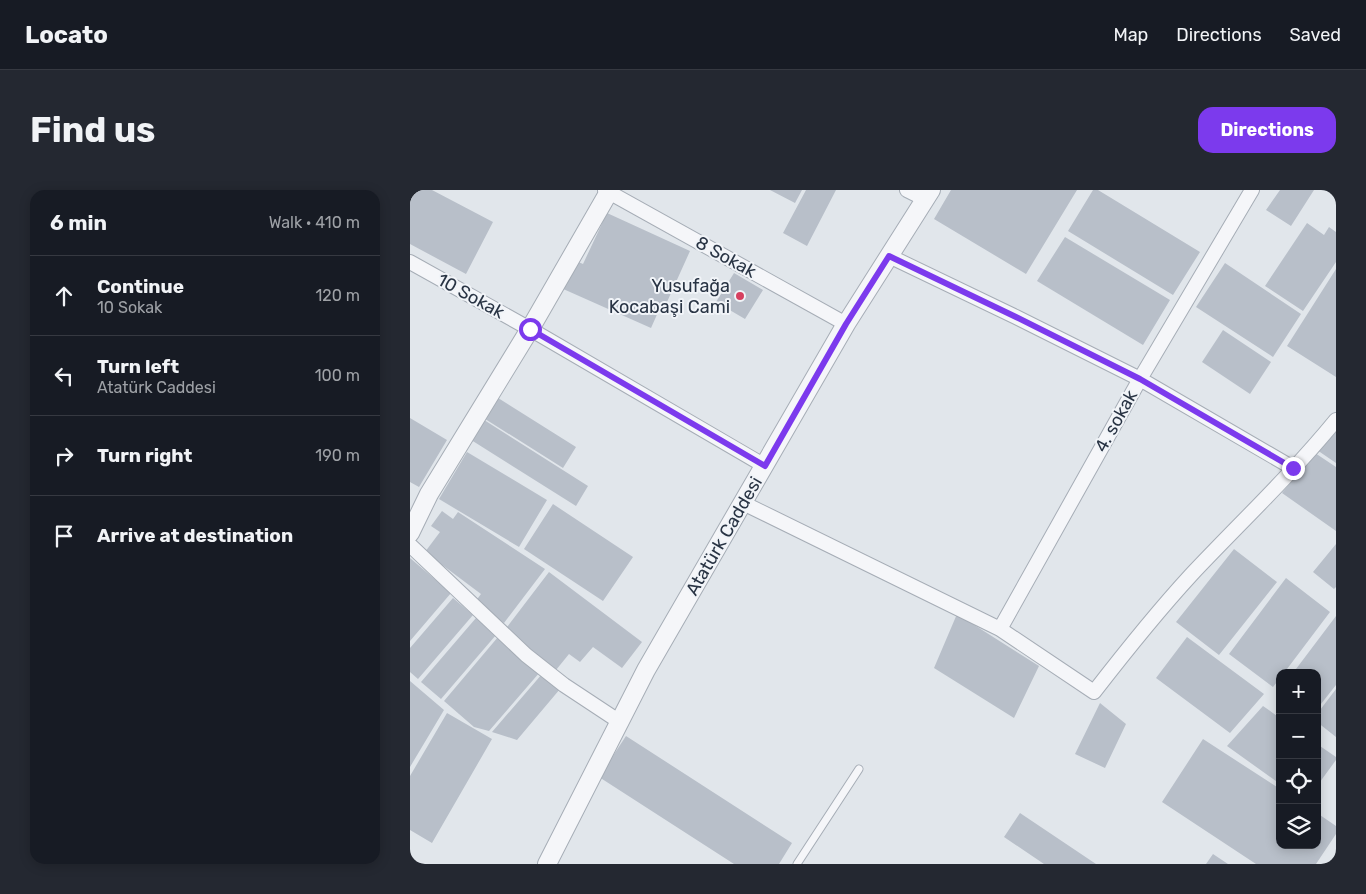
<!DOCTYPE html>
<html lang="en">
<head>
<meta charset="utf-8">
<style>
  :root { --surface:#171b24; --page:#242831; --text:#f1f3f6; --muted:#9ea1a6; --line:#363941; --accent:#7c3aed }
  body { margin:0; font-family:Rubik,sans-serif; background:var(--page); color:var(--text) }
  .controls { position:absolute; right:15px; bottom:15px; display:grid; overflow:hidden; border-radius:10px; box-shadow:0 2px 12px #0003 }
  .controls button { width:45px; height:45px; display:grid; place-items:center; padding:0; border:0; border-bottom:1px solid var(--line); background:var(--surface); color:var(--text); font:25px sans-serif }
  .stop { position:absolute; width:15px; height:15px; margin:-11px; border:4px solid #7c3aed; border-radius:50%; background:#fff }
  .stop.end { background:#7c3aed; border-color:#fff; box-shadow:0 1px 5px #0008 }
  .list { margin:0; padding:0; list-style:none }
  h2 { display:flex; justify-content:space-between; align-items:center; height:65px; margin:0; padding:0 20px; font-size:21px }
  h2 small { font-size:16px; font-weight:400; color:var(--muted) }
  .list li { display:grid; grid-template-columns:32px 1fr auto; gap:15px; align-items:center; box-sizing:border-box; height:80px; padding:0 20px; border-top:1px solid var(--line) }
  .list b { display:block; font-size:19px; white-space:nowrap }
  .list p { margin:0; font-size:16px; white-space:nowrap; color:var(--muted) }
  .list em { font-size:16px; font-style:normal; color:var(--muted) }
  .icon { flex:none; width:28px; height:28px; fill:none; stroke:currentColor; stroke-width:2; stroke-linecap:round; stroke-linejoin:round }
  .map { position:relative; flex:none; width:926px; height:674px; overflow:hidden; border-radius:15px }
  header { display:flex; align-items:center; gap:30px; box-sizing:border-box; height:70px; padding:0 25px; background:var(--surface); border-bottom:1px solid var(--line) }
  header strong { font-size:24px }
  nav { display:flex; gap:28px; margin-inline-start:auto; font-size:18px }
  .intro { display:flex; align-items:center; justify-content:space-between; box-sizing:border-box; height:120px; padding:0 30px }
  h1 { margin:0; font-size:35px }
  .button { padding:12px 22px; border-radius:15px; background:var(--accent); color:#fff; font-size:18px; font-weight:700 }
  main { display:flex; gap:30px; padding:0 30px }
  aside { flex:1; background:var(--surface); border-radius:15px; box-shadow:0 2px 12px #0003 }
  .map>svg:first-child { display:block }
  .building { fill:#b8bfc9 }
  .lines { fill:none; stroke-linecap:round; stroke-linejoin:round }
  .service-casing { stroke:#a6adb6; stroke-width:9 }
  .minor-casing { stroke:#a6adb6; stroke-width:16 }
  .tertiary-casing { stroke:#a6adb6; stroke-width:20 }
  .service { stroke:#f5f6f9; stroke-width:7 }
  .minor { stroke:#f5f6f9; stroke-width:14 }
  .tertiary { stroke:#f5f6f9; stroke-width:18 }
  .route { stroke:#7c3aed; stroke-width:6 }
  .poi-dot { fill:#d6405f; stroke:#f1f4f8; stroke-width:2 }
  .labels { text-anchor:middle; stroke-width:4; stroke-linejoin:round; paint-order:stroke }
  .street-label { font-size:18px; fill:#293444; stroke:#f1f4f8 }
  .poi-label { font-size:18px; fill:#293444; stroke:#f1f4f8; text-anchor:end }
</style>
</head>
<body>
<header>
<strong>Locato</strong>
<nav><a>Map</a><a>Directions</a><a>Saved</a></nav>
</header>
<div class="intro"><h1>Find us</h1><a class="button">Directions</a></div>
<main>
<aside>
<h2>6 min<small>Walk · 410 m</small></h2>
<ul class="list">
<li><svg class="icon" aria-label="ahead" viewBox="0 0 24 24"><path d="M12 20V5M6 11l6-6 6 6"/></svg><div><b>Continue</b><p>10 Sokak</p></div><em>120 m</em></li>
<li><svg class="icon" aria-label="left" viewBox="0 0 24 24"><path d="M17 20v-9H6M10 6l-5 5 5 5"/></svg><div><b>Turn left</b><p>Atatürk Caddesi</p></div><em>100 m</em></li>
<li><svg class="icon" aria-label="right" viewBox="0 0 24 24"><path d="M7 20v-9h11M14 6l5 5-5 5"/></svg><div><b>Turn right</b></div><em>190 m</em></li>
<li><svg class="icon" aria-label="arrive" viewBox="0 0 24 24"><path d="M6 21V4h12l-3 4 3 4H6"/></svg><div><b>Arrive at destination</b></div></li>
</ul>
</aside>
<div class="map">
<svg width="926" height="674" viewBox="0 0 926 674">
  <rect width="100%" height="100%" fill="#e1e6eb"/>
  <path class="building" d="M0 0H22L83 32 56 84 0 54Z
    M360 0H392L385 13Z
    M396 0H426L397 56 373 43Z
    M541 0H667L616 84 524 29Z
    M683 0H688L790 62 763 105 658 41Z
    M870 0H904L881 36 856 20Z
    M197 23 280 61 257 112 253 111 241 138 151 98 164 70 173 74Z
    M897 33 914 45 919 37 926 42V72L893 121 855 96Z
    M655 47 760 110 733 155 627 91Z
    M815 73 891 124 863 167 786 117Z
    M926 79V187L877 156Z
    M324 83 353 100 335 129 306 112Z
    M813 140 861 172 840 204 792 172Z
    M85 206 166 257 153 278 72 227Z
    M0 228 37 250 9 297 0 292Z
    M71 228 178 296 166 316 58 248Z
    M926 237V273L907 260Z
    M57 262 137 310 109 357 29 309Z
    M905 263 926 277V341L872 303Z
    M143 314 223 367 193 411 114 359Z
    M32 321 43 329 48 322 135 379 94 433 65 412 71 404 15 362 30 342 21 336Z
    M926 354V397L924 399 903 382Z
    M824 359 867 392 809 465 766 432Z
    M0 368 41 403 0 451Z
    M139 382 232 452 212 478 183 457 170 472 159 464 146 480 94 441Z
    M876 388 920 422 874 483H870V488L863 497 819 464Z
    M43 408 63 425 8 489 0 482V458Z
    M547 424 629 476 604 528 524 478Z
    M926 426V495L907 519V483H883Z
    M66 428 86 445 31 509 11 492Z
    M88 447 130 482 79 541 64 537 34 511Z
    M777 447 854 504 820 543 746 488Z
    M132 484 150 499 107 550 82 542Z
    M0 491 34 520 0 577Z
    M926 499V547L907 532V524Z
    M690 513 716 534 695 578 665 564Z
    M853 516 870 528V594L817 556Z
    M37 523 82 549 22 653 0 640V586Z
    M216 546 382 653 369 674H324L189 587Z
    M793 549 870 599V655H907V623L926 636V644L906 674H846L752 612Z
    M907 554 926 567V570L907 596Z
    M610 623 686 674H634L594 647Z
    M803 664 818 674H796Z"/>
  <g class="lines">
    <defs>
      <path id="service" d="M387 674 449 579"/>
      <path id="minor" d="M195 0 436 134
        M497 0 515 9
        M479 66 606 127 730 189 883 278
        M0 72 120 139 355 276
        M333 313 590 439 684 502C715 462 747 422 781 385 829 334 881 285 926 230
        M0 355 116 465 154 495 210 532
        M590 439 730 189 842 0"/>
      <path id="tertiary" d="M0 343 19 304 120 139 200 0
        M137 674 236 480 436 134 521 0"/>
    </defs>
    <use href="#service" class="service-casing"/>
    <use href="#minor" class="minor-casing"/>
    <use href="#tertiary" class="tertiary-casing"/>
    <use href="#service" class="service"/>
    <use href="#minor" class="minor"/>
    <use href="#tertiary" class="tertiary"/>
  </g>
  <g class="lines">
    <path class="route" d="M120 139 355 276 436 134 479 66 606 127 730 189 883 278"/>
  </g>
  <circle class="poi-dot" cx="330" cy="106" r="5"/>
  <g class="labels">
    <g class="street-label">
      <text transform="translate(316 67) rotate(29)" y="6">8 Sokak</text>
      <text transform="translate(61 106) rotate(29)" y="6">10 Sokak</text>
      <text transform="translate(706 231) rotate(-61)" y="6">4. sokak</text>
      <text transform="translate(314 346) rotate(-60)" y="6">Atatürk Caddesi</text>
    </g>
    <g class="poi-label">
      <text x="320" y="102">Yusufağa<tspan x="320" dy="21">Kocabaşi Cami</tspan></text>
    </g>
  </g>
</svg>
<div class="controls">
<button>+</button>
<button>−</button>
<button><svg class="icon" aria-label="locate" viewBox="0 0 24 24"><circle cx="12" cy="12" r="6"/><path d="M12 2v4M12 18v4M2 12h4M18 12h4"/></svg></button>
<button><svg class="icon" aria-label="layers" viewBox="0 0 24 24"><path d="M12 4l9 5-9 5-9-5zM3 14l9 5 9-5"/></svg></button>
</div>
<div class="stop" style="left:120px;top:139px"></div>
<div class="stop end" style="left:883px;top:278px"></div>
</div>
</main>
</body>
</html>
